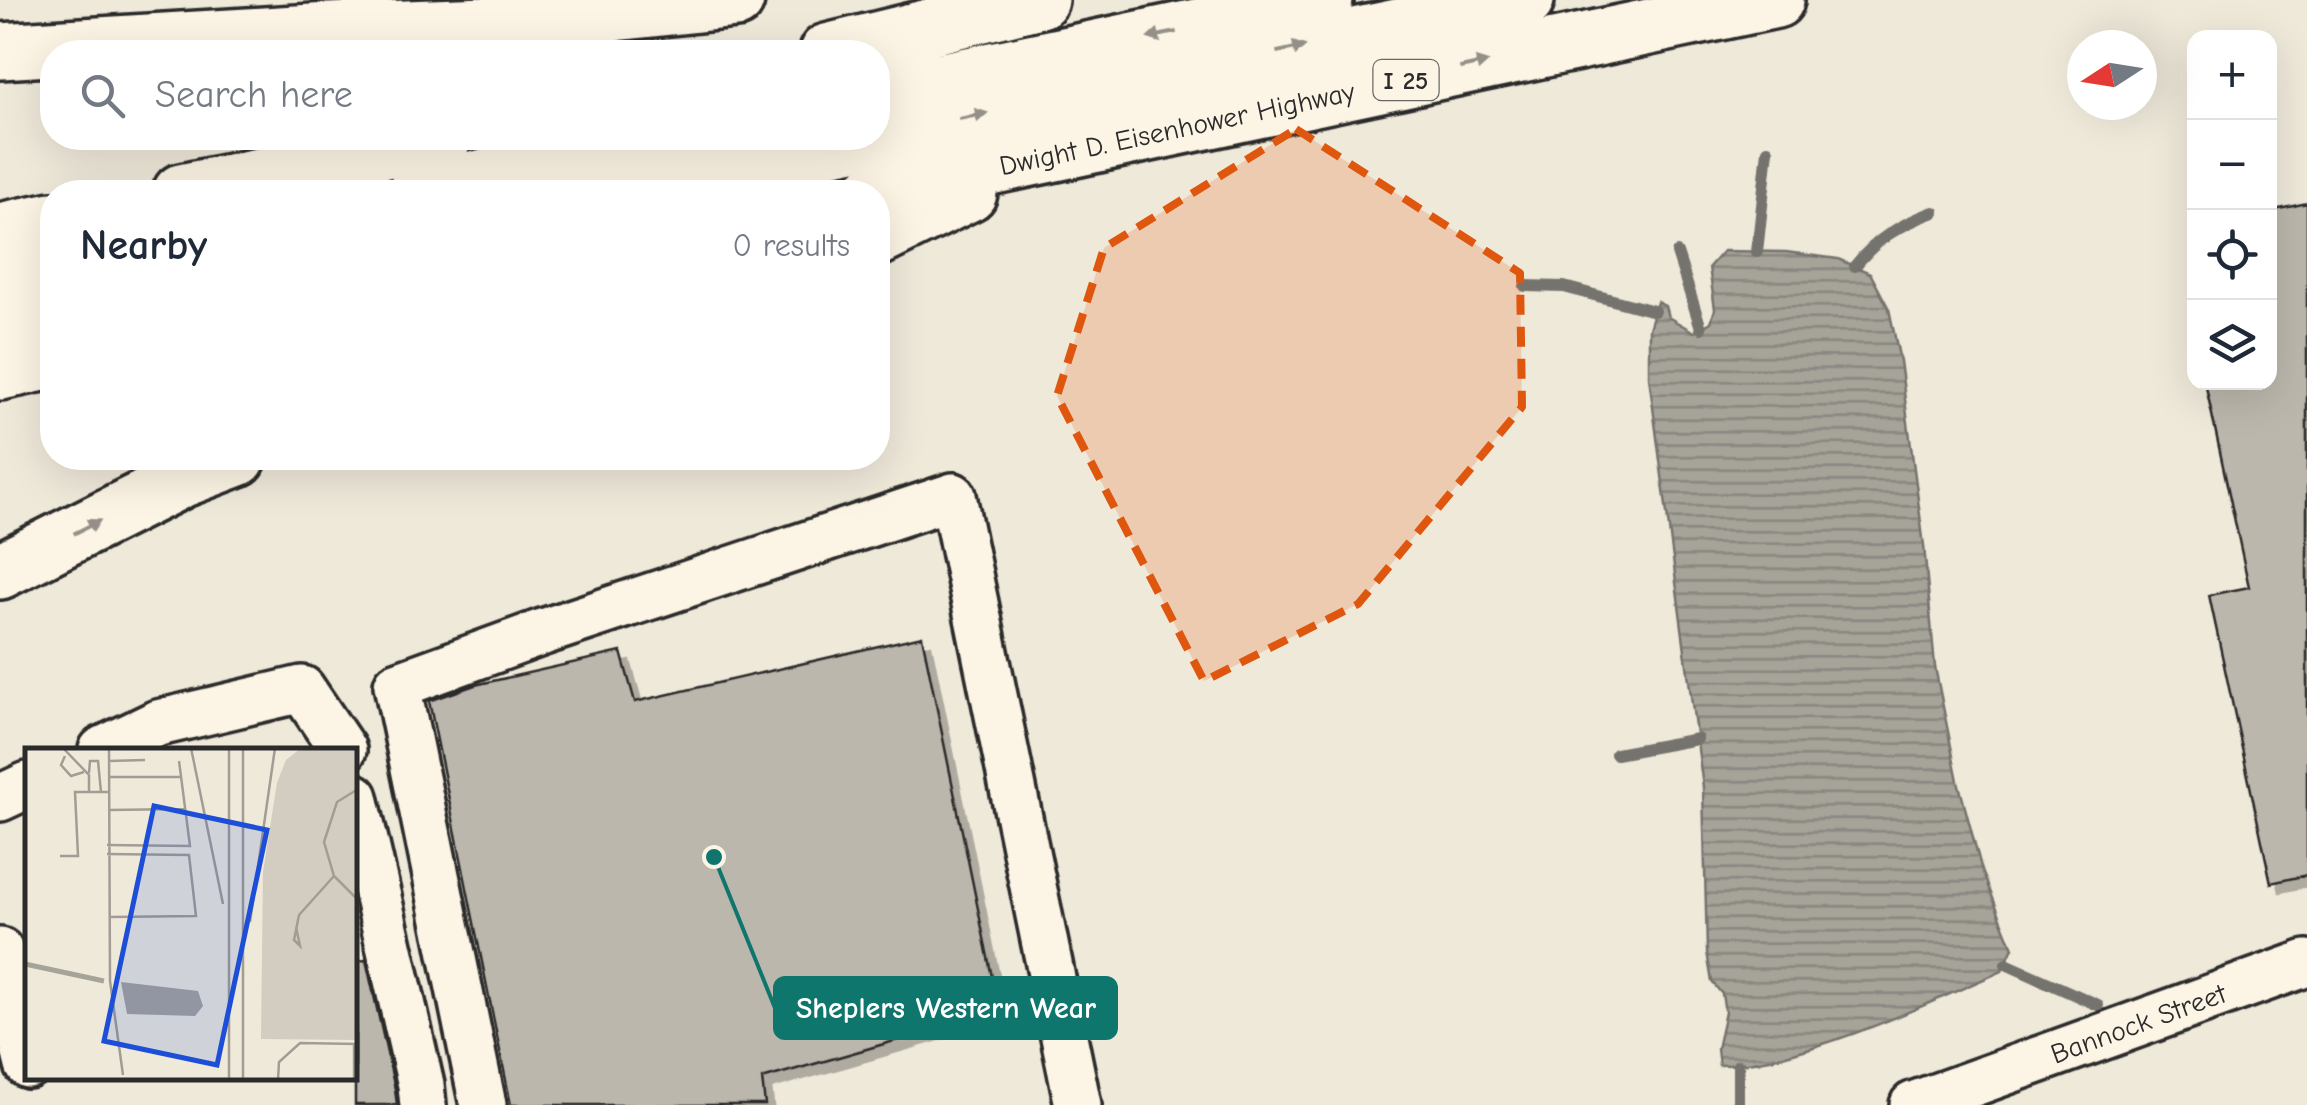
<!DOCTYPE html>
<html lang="en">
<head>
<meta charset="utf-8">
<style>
  :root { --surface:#fff; --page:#f2f2f3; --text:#1f2937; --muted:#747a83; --line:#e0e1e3 }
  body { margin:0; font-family:"Comic Neue",sans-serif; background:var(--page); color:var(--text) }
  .controls { position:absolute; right:30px; top:30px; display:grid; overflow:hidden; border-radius:20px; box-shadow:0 10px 40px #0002 }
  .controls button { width:90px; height:90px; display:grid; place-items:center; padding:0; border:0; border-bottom:2px solid var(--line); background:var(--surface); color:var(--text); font:50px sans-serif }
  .compass { position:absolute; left:2067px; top:30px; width:90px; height:90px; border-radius:50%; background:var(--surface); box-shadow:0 10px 40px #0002; rotate:258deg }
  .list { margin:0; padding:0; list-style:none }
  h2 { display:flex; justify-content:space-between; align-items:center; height:130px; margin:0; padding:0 40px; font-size:42px }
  h2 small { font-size:32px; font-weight:400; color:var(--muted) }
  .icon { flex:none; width:55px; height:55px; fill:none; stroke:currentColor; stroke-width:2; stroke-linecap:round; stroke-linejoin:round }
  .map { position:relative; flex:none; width:2307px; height:1105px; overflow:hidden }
  .search { position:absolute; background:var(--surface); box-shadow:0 10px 40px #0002; left:40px; top:40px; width:850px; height:110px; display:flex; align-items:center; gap:25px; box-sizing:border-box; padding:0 35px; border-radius:40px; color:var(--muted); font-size:38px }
  .panel { position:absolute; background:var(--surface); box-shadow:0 10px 40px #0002; left:40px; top:180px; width:850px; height:290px; border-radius:40px }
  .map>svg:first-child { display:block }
  .water { fill:url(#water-rules); stroke:#75736d; stroke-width:2.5 }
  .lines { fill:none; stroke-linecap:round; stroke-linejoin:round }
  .stream { stroke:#75736d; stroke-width:12 }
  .building { fill:#bcb7ac; stroke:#2b2b2b; stroke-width:2.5; filter:url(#shadow) }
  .minor-casing { stroke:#2b2b2b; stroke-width:52 }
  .highway-casing { stroke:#2b2b2b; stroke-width:62 }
  .minor { stroke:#fcf5e5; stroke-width:45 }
  .highway { stroke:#fcf5e5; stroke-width:55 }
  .oneway { fill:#949088 }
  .marked { fill:#df570e; fill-opacity:0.2; stroke:#df570e; stroke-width:8; stroke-dasharray:20 12; stroke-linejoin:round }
  .labels { text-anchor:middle; stroke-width:9; stroke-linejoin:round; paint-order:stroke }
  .shield { fill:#fcf5e5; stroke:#6a6863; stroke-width:2.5 }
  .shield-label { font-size:25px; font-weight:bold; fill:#2b2b2b }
  .street-label { font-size:28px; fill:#2b2b2b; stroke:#fcf5e5 }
  .inset-river { fill:none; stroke:#a6a399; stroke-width:5 }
  .inset-road { fill:none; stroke:#a19d94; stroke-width:2.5 }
  .view { fill:#1d4ed8; fill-opacity:0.15; stroke:#1d4ed8; stroke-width:5 }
  .inset-edge { fill:none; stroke:#2b2b2b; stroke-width:5 }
  .leader { fill:none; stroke:#0f766e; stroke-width:4 }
  .callout-dot { fill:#0f766e; stroke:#fcf5e5; stroke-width:4 }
  .callout { fill:#0f766e; stroke:#0f766e; stroke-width:4 }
  .callout-label { font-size:30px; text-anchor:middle; font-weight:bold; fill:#fff }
</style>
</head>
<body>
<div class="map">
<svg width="2307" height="1105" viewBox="0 0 2307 1105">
  <defs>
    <pattern id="water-rules" width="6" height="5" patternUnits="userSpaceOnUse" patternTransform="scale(2.5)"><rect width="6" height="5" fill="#a6a399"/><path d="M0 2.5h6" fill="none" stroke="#87857d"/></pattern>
    <filter id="shadow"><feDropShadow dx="9" dy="9" stdDeviation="0" flood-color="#0004"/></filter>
  </defs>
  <rect width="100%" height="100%" fill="#efe9da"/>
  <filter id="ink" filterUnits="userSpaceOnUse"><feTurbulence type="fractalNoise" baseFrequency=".01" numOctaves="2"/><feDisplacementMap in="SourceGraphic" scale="20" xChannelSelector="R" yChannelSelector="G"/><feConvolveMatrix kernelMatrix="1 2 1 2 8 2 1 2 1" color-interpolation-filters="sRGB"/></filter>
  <g filter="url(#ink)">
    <path class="water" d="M1723 251 1786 252 1838 259 1870 273 1889 309 1900 361 1924 546 1935 667 1958 781 1982 871 2013 948 2002 971C1941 998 1881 1026 1817 1046 1785 1056 1752 1065 1719 1065L1717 1049 1725 1012 1722 994 1712 982 1707 952 1703 787 1649 377V329L1657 302 1665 306 1668 317 1694 332 1711 322 1715 309 1709 267Z"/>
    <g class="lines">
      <path class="stream" d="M1757 252 1768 150
        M1677 253 1701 328
        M1855 266C1876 239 1901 224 1934 212
        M1525 286 1564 287 1654 311
        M1616 754 1697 739
        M2006 964 2098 1005
        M1738 1065V1104"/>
    </g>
    <path class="building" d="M2307 203V875L2271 883 2209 595 2249 587 2205 382H2270V211Z
      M922 636 999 1011 762 1079 765 1105H511L429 701 475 685 621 652 635 702Z
      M366 960 395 1089 397 1105H355V961Z"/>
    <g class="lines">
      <defs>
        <path id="minor" d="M102 750 158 723 302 689 343 750
          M355 797 421 1085 423 1105
          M0 798 28 785
          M0 951 28 1065
          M483 1105 397 685 543 632 953 496 1078 1105
          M1913 1105 2307 963"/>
        <path id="highway" d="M0 51 329 31 513 24 736 0
          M827 52 1040 0
          M878 94 1325 0
          M878 136 1526 0
          M181 192 444 138
          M415 192 673 138
          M615 192 871 138
          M872 192 1776 0
          M0 231 52 220
          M878 238 969 193
          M0 281 52 269
          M0 323 52 312
          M0 372 52 361
          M0 571 183 479 238 458"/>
      </defs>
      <use href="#minor" class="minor-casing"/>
      <use href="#highway" class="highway-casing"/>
      <use href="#minor" class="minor"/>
      <use href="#highway" class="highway"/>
    </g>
    <defs><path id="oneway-solid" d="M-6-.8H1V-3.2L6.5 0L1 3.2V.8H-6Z" transform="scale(2.5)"/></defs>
    <g class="oneway">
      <use href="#oneway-solid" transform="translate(1162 35) rotate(168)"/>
      <use href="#oneway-solid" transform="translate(1291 49) rotate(-12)"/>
      <use href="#oneway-solid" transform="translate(1474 65) rotate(-12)"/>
      <use href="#oneway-solid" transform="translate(973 116) rotate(-12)"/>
      <use href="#oneway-solid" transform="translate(87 527) rotate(-27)"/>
    </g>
  </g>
  <path class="marked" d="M1296 129 1520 273 1522 407 1358 604 1204 681 1057 396 1104 248Z"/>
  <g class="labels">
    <rect class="shield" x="1373.5" y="60" width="65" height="40" rx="8"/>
    <g class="shield-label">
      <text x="1406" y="89">I 25</text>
    </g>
    <g class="street-label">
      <text transform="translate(1177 128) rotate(-12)" y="10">Dwight D. Eisenhower Highway</text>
      <text transform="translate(2138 1023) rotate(-20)" y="10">Bannock Street</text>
    </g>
  </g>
  <g transform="translate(25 748)">
    <rect width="332" height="332" fill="#efe9da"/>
    <path d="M276 0H332V292L236 291 238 124 252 35 261 12Z" fill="#d2cdc0"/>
    <path d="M96 234 173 243 178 258 170 268 102 266Z" fill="#a6a399"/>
    <path class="inset-river" d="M0 216 79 233"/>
    <path class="inset-road" d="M38 0 64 27V44M84 0 85 233 98 327M166 0 198 156M40 8 36 17 46 28 59 24M84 13 120 12M64 25 65 13H73L76 44M84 29H156M333 41 312 54 299 94 309 128 333 152M83 62 160 61M82 97 165 98 154 13M82 106 164 107 171 168 84 169M35 108H53L50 44H83M225 174 250 0M271 179 275 198 269 192 274 167 309 128M329 296V332M204 332V0M218 332V0M253 332 254 314 275 295 333 296"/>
    <path class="view" d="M129 58 242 82 192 317 79 293Z"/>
    <rect width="332" height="332" class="inset-edge"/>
  </g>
  <path class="leader" d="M714 857L775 1008"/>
  <circle class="callout-dot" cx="714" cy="857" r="10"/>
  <rect class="callout" x="775" y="978" width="341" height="60" rx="10"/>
  <g class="callout-label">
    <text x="946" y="1018">Sheplers Western Wear</text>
  </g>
</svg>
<div class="controls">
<button>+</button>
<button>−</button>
<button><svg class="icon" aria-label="locate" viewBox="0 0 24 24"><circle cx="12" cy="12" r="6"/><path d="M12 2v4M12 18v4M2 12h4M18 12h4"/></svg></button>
<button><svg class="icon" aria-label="layers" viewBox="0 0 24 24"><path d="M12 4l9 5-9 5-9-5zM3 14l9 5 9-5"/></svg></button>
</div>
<svg class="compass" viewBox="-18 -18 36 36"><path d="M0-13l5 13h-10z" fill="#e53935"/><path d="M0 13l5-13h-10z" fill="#747a83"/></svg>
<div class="search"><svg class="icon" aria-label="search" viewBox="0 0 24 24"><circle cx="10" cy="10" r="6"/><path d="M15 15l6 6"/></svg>Search here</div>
<section class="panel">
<h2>Nearby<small>0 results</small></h2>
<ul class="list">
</ul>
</section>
</div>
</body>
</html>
